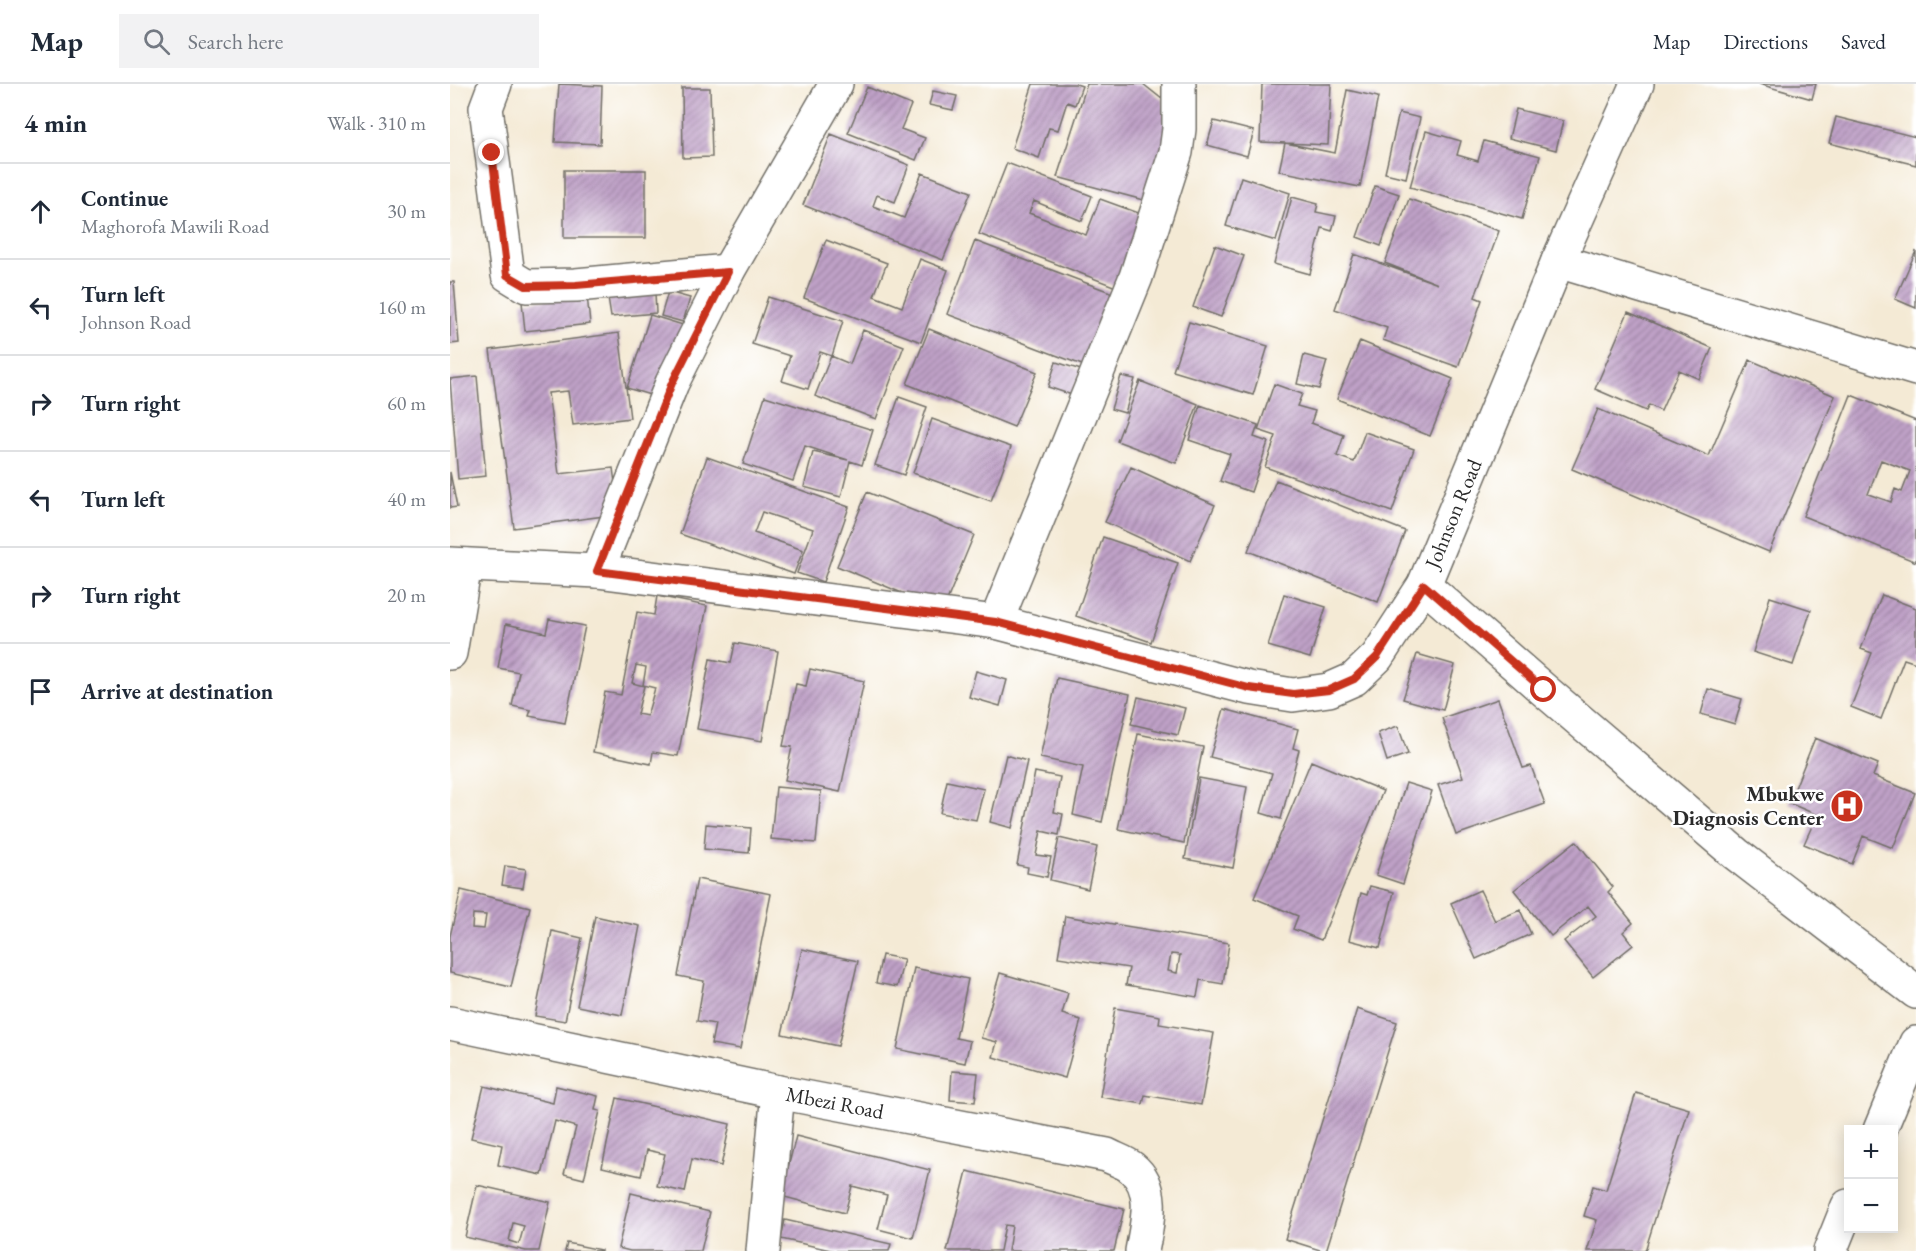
<!DOCTYPE html>
<html lang="en">
<head>
<meta charset="utf-8">
<style>
  :root { --surface:#fff; --page:#f2f2f3; --text:#1f2937; --muted:#747a83; --line:#e0e1e3 }
  body { margin:0; font-family:"EB Garamond",serif; background:var(--page); color:var(--text) }
  .controls { position:absolute; right:18px; bottom:18px; display:grid; overflow:hidden; border-radius:0px; box-shadow:0 3px 15px #0003 }
  .controls button { width:54px; height:54px; display:grid; place-items:center; padding:0; border:0; border-bottom:2px solid var(--line); background:var(--surface); color:var(--text); font:30px sans-serif }
  .stop { position:absolute; width:18px; height:18px; margin:-14px; border:4px solid #c8321e; border-radius:50%; background:#fff }
  .stop.end { background:#c8321e; border-color:#fff; box-shadow:0 2px 6px #0008 }
  .list { margin:0; padding:0; list-style:none }
  h2 { display:flex; justify-content:space-between; align-items:center; height:78px; margin:0; padding:0 24px; font-size:26px }
  h2 small { font-size:20px; font-weight:400; color:var(--muted) }
  .list li { display:grid; grid-template-columns:39px 1fr auto; gap:18px; align-items:center; box-sizing:border-box; height:96px; padding:0 24px; border-top:2px solid var(--line) }
  .list b { display:block; font-size:22px; white-space:nowrap }
  .list p { margin:0; font-size:20px; white-space:nowrap; color:var(--muted) }
  .list em { font-size:20px; font-style:normal; color:var(--muted) }
  .icon { flex:none; width:33px; height:33px; fill:none; stroke:currentColor; stroke-width:2; stroke-linecap:round; stroke-linejoin:round }
  .map { position:relative; flex:none; width:1466px; height:1167px; overflow:hidden }
  header { display:flex; align-items:center; gap:36px; box-sizing:border-box; height:84px; padding:0 30px; background:var(--surface); border-bottom:2px solid var(--line) }
  header strong { font-size:28px }
  nav { display:flex; gap:33px; margin-inline-start:auto; font-size:21px }
  .search { width:420px; height:54px; background:var(--page); display:flex; align-items:center; gap:15px; box-sizing:border-box; padding:0 21px; border-radius:0px; color:var(--muted); font-size:22px }
  main { display:flex }
  aside { flex:1; background:var(--surface) }
  .map>svg:first-child { display:block }
  .building { fill:url(#building-hatch); fill-rule:evenodd }
  .lines { fill:none; stroke-linecap:round; stroke-linejoin:round }
  .minor-casing { stroke:#716e66; stroke-width:36 }
  .minor { stroke:#fff; stroke-width:33 }
  .route { stroke:#c8321e; stroke-width:8 }
  .labels { text-anchor:middle; stroke-width:5; stroke-linejoin:round; paint-order:stroke }
  .street-label { font-size:21px; fill:#2b2b2b; stroke:#fff }
  .poi-label { font-size:21px; font-weight:bold; fill:#2b2b2b; stroke:#fff; text-anchor:end }
</style>
</head>
<body>
<header>
<strong>Map</strong>
<div class="search"><svg class="icon" aria-label="search" viewBox="0 0 24 24"><circle cx="10" cy="10" r="6"/><path d="M15 15l6 6"/></svg>Search here</div>
<nav><a>Map</a><a>Directions</a><a>Saved</a></nav>
</header>
<main>
<aside>
<h2>4 min<small>Walk · 310 m</small></h2>
<ul class="list">
<li><svg class="icon" aria-label="ahead" viewBox="0 0 24 24"><path d="M12 20V5M6 11l6-6 6 6"/></svg><div><b>Continue</b><p>Maghorofa Mawili Road</p></div><em>30 m</em></li>
<li><svg class="icon" aria-label="left" viewBox="0 0 24 24"><path d="M17 20v-9H6M10 6l-5 5 5 5"/></svg><div><b>Turn left</b><p>Johnson Road</p></div><em>160 m</em></li>
<li><svg class="icon" aria-label="right" viewBox="0 0 24 24"><path d="M7 20v-9h11M14 6l5 5-5 5"/></svg><div><b>Turn right</b></div><em>60 m</em></li>
<li><svg class="icon" aria-label="left" viewBox="0 0 24 24"><path d="M17 20v-9H6M10 6l-5 5 5 5"/></svg><div><b>Turn left</b></div><em>40 m</em></li>
<li><svg class="icon" aria-label="right" viewBox="0 0 24 24"><path d="M7 20v-9h11M14 6l5 5-5 5"/></svg><div><b>Turn right</b></div><em>20 m</em></li>
<li><svg class="icon" aria-label="arrive" viewBox="0 0 24 24"><path d="M6 21V4h12l-3 4 3 4H6"/></svg><div><b>Arrive at destination</b></div></li>
</ul>
</aside>
<div class="map">
<svg width="1466" height="1167" viewBox="0 0 1466 1167">
  <defs>
    <pattern id="building-hatch" width="6" height="6" patternUnits="userSpaceOnUse" patternTransform="scale(1.5)"><rect width="6" height="6" fill="#bfa1c7"/><path d="M-1 1l2-2M0 6l6-6M5 7l2-2" fill="none" stroke="#9b83a2"/></pattern>
  </defs>
  <rect width="100%" height="100%" fill="#fff"/>
  <filter id="ink" filterUnits="userSpaceOnUse"><feTurbulence type="fractalNoise" baseFrequency=".0167" numOctaves="2"/><feDisplacementMap in="SourceGraphic" scale="12" xChannelSelector="R" yChannelSelector="G"/><feConvolveMatrix kernelMatrix="1 2 1 2 8 2 1 2 1" color-interpolation-filters="sRGB"/></filter>
  <filter id="wash" filterUnits="userSpaceOnUse"><feTurbulence type="fractalNoise" baseFrequency=".008" numOctaves="4" result="noise"/><feDisplacementMap in="SourceGraphic" scale="24" xChannelSelector="R" yChannelSelector="G"/><feGaussianBlur stdDeviation="1.35" result="paint"/><feColorMatrix in="noise" values="0 0 0 0 0 0 0 0 0 0 0 0 0 0 0 0 0 1.4 0 .05"/><feComposite in="paint" operator="in"/></filter>
  <g filter="url(#wash)">
    <rect width="100%" height="100%" fill="#f4ead5"/>
    <g id="blocks">
      <path class="building" d="M109 0 152 2 150 60 105 58Z
        M583 0H626L632 2 625 21 617 18 608 46 599 44 589 74 562 64Z
        M637 0H693L713 16 719 58 697 117 607 93Z
        M812 0H881L878 61 835 59 885 69 897 6 928 13 910 103 829 87 835 59 810 58Z
        M1309 0H1366L1362 15Z
        M417 3 461 21 451 45 475 54 466 76 398 49Z
        M232 4H260L262 73 233 74Z
        M483 7 507 12 503 26 479 21Z
        M1066 25 1113 37 1106 66 1059 54Z
        M949 29 970 34 956 94 935 89Z
        M1386 33 1466 53V81L1379 59Z
        M764 37 804 47 797 72 757 61Z
        M976 47 1011 57 1007 71 1028 77 1034 57 1090 72 1072 135 960 103Z
        M381 50 459 81 445 118 427 111 423 122 454 134 472 89 521 108 493 176 353 121Z
        M557 79 642 112 632 137 584 117 579 129 636 151 650 115 694 131 666 203 529 150Z
        M114 86H196V154H114Z
        M791 93 840 109 826 157 776 142Z
        M925 102 949 110 931 162 907 153Z
        M842 113 868 120 866 128 886 132 882 147 872 144 860 190 824 180Z
        M959 115 1049 147 1025 213 1032 216 1008 283 933 256 937 244 885 225 904 170 988 200 935 179Z
        M376 156 437 179 424 212 452 223 470 175 498 186 471 258 354 214Z
        M525 157 668 211 640 284 497 230Z
        M765 161 794 172 771 233 743 223Z
        M1466 167V224L1445 215Z
        M0 198H4L9 259 0 260Z
        M218 208 240 214 233 238 211 232Z
        M205 209 206 229 161 233 158 214Z
        M137 211 140 240 75 247 72 218Z
        M318 213 393 237 382 272 370 268 358 305 332 297 340 272 302 260Z
        M1178 228 1262 264 1249 295 1229 286 1211 327 1199 321 1196 327 1145 305Z
        M200 231 233 241 210 314 177 304Z
        M739 238 818 262 803 311 723 287Z
        M479 245 587 288 564 343 457 300Z
        M413 246 454 262 426 335 365 312 381 272 400 280Z
        M169 249 180 334 123 341 118 307 98 309 109 390 163 384 169 430 64 444 40 266Z
        M910 257 1003 295 980 352 887 315Z
        M854 271 877 277 869 305 847 300Z
        M1300 276 1385 312 1319 468 1122 385 1148 325 1259 372Z
        M606 278 631 286 622 311 598 303Z
        M27 292 36 392 8 395 0 295Z
        M671 292 685 295 675 329 661 325Z
        M690 297 748 320 726 379 667 357Z
        M824 300 852 310 847 322 865 327 861 339 894 351 887 372 904 378 915 348 964 365 942 428 815 383 826 352 808 346Z
        M1401 311 1466 337V478L1353 432ZM1431 376 1460 387 1452 408 1445 405 1441 418 1418 410Z
        M315 312 423 346 412 381 400 377 391 413 354 403 363 368 398 376 355 362 343 397 293 380Z
        M449 313 477 323 454 391 425 381Z
        M750 321 808 341 804 353 818 358 801 408 770 397 780 370 739 356Z
        M482 335 561 363 541 417 463 389Z
        M257 373 399 423 373 498 347 489 363 445 312 428 304 449 353 466 344 490 230 450Z
        M681 383 765 421 740 477 655 438Z
        M0 388 7 423 0 424Z
        M826 396 955 447 928 518 798 467Z
        M417 408 524 451 493 526 387 482Z
        M653 453 728 479 701 558 626 532Z
        M834 510 876 523 860 574 818 562Z
        M1432 511 1466 524V579L1454 575 1431 635 1401 623 1422 569 1411 565Z
        M207 512 257 522 228 672 203 668 201 680 143 668 155 608 171 611 187 528 204 531ZM186 581 196 583 193 601 205 604 197 632 187 630 194 602 182 599Z
        M1320 513 1361 526 1343 581 1303 568Z
        M99 535 135 542 115 639 79 632 81 626 62 622 69 588 48 584 56 540 96 549Z
        M285 559 328 567 312 657 247 645 260 575 281 579Z
        M967 570 1005 581 993 626 953 615Z
        M360 585 414 597 390 708 335 696 342 663 333 662 346 600 356 602Z
        M526 587 557 596 550 622 519 613Z
        M607 594 680 610 652 738 623 731 633 683 590 674Z
        M1258 605 1292 615 1285 640 1251 630Z
        M688 613 735 624 728 651 681 640Z
        M1048 615 1073 684 1081 682 1095 720 1006 751 988 701 1013 693 992 634Z
        M774 625 848 645 843 664 849 666 831 735 811 729 822 689 760 673Z
        M948 642 958 670 937 677 928 649Z
        M688 650 753 663 734 759 668 745Z
        M1365 654 1428 680 1423 692 1465 709 1443 764 1413 752 1402 780 1354 760 1367 731 1339 719Z
        M556 671 577 677 562 744 540 738Z
        M861 677 933 707 871 856 843 845 848 832 804 814Z
        M585 688 610 693 604 728 613 730 609 751 591 747 586 771 601 773 597 793 577 789 578 783 567 781Z
        M749 694 797 703 783 784 735 775Z
        M497 697 534 705 526 736 490 729Z
        M956 699 982 707 953 800 926 791Z
        M326 703 371 707 366 759 321 755Z
        M256 740 301 744 299 769 254 765Z
        M609 754 647 763 638 805 600 796Z
        M1126 757 1163 803 1158 808 1183 839 1173 848 1183 861 1143 893 1114 857 1146 832 1138 822 1101 852 1064 806Z
        M55 782 76 785 73 804 52 801Z
        M247 795 321 810 290 965 261 960 265 940 247 937 254 897 228 892Z
        M920 802 944 808 930 864 899 856 911 809 917 811Z
        M11 806 80 823 61 903 0 889V852ZM23 830 36 831 34 845 22 844Z
        M1030 806 1045 837 1070 826 1081 850 1026 875 1001 819Z
        M145 832 190 842 172 931 127 922Z
        M615 832 779 859 773 900 750 896 747 913 676 901 679 884 608 873ZM721 870 730 871 727 889 718 887Z
        M102 847 132 854 115 937 85 932Z
        M352 865 408 877 388 962 332 950Z
        M432 871 454 875 447 903 426 899Z
        M464 884 518 895 506 954 520 957 515 979 447 965Z
        M550 889 618 909 612 930 631 936 615 994 543 973 547 958 531 954Z
        M665 924 710 932 709 940 764 949 751 1021 695 1011 693 1020 650 1013Z
        M907 925 947 938 876 1167H873L835 1155Z
        M502 987 528 989 525 1018 500 1016Z
        M34 1002 103 1019 106 1002 148 1012 145 1026 150 1027 134 1095 114 1090 126 1043 105 1037 92 1091 48 1081 52 1061 21 1054Z
        M1186 1009 1239 1025 1195 1167H1137L1147 1136 1134 1132 1143 1102 1156 1106Z
        M167 1014 280 1040 271 1082 242 1075 235 1108 207 1102 215 1070 197 1066 191 1092 152 1083Z
        M346 1052 480 1086 463 1154 428 1145 437 1111 402 1102 395 1129 331 1112Z
        M517 1087 674 1125 664 1167H558L562 1142 555 1141 550 1167H497Z
        M27 1101 100 1118 89 1167H76L15 1153ZM63 1139 74 1142 69 1160 59 1157Z
        M181 1109 260 1128 251 1167H180L168 1164Z
        M335 1136 441 1160 439 1167H385L331 1155Z
        M117 1159 151 1166V1167H115Z"/>
    </g>
  </g>
  <g filter="url(#ink)">
    <use href="#blocks" fill-opacity="0" stroke="#716e66" stroke-width="1.5"/>
    <g class="lines">
      <defs>
        <g id="minor">
          <path d="M45 0 36 24 58 191 76 202 126 201 278 187"/>
          <path d="M1108 177 1466 285"/>
          <path id="s1" d="M0 480 147 487 546 538 799 604 843 611 879 606 904 595 927 573 974 501 1108 177 1187 0"/>
          <path d="M147 487 222 299 278 187 386 0"/>
          <path d="M974 501 1094 606 1286 770 1466 908"/>
          <path d="M546 538 686 193 726 68 729 45V0"/>
          <path d="M0 569 15 481"/>
          <path id="s2" d="M0 939 328 1008 657 1071C664 1075 675 1078 682 1084 707 1104 697 1140 692 1167"/>
          <path d="M1430 1046 1466 959"/>
          <path d="M313 1167 328 1008"/>
          <path d="M1380 1167 1398 1122"/>
        </g>
      </defs>
      <use href="#minor" class="minor-casing"/>
      <use href="#minor" class="minor"/>
    </g>
  </g>
  <g class="lines" filter="url(#ink)">
    <path class="route" d="M42 69 57 191 76 202 126 201 278 188 222 299 147 487 546 538 799 604 843 610 879 606 904 595 927 573 974 501 1094 606"/>
  </g>
  <defs>
    <symbol id="hospital-disc" viewBox="-11 -11 22 22"><circle r="9.5" fill="#c8321e" stroke="#fff"/><path d="M-5-5h3v3.5h4V-5h3V5h-3V1.5h-4V5h-3Z" fill="#fff"/></symbol>
  </defs>
  <g fill-rule="evenodd">
    <use href="#hospital-disc" x="1378" y="703" width="38" height="38"/>
  </g>
  <g class="labels">
    <g class="street-label">
      <text dy="7" stroke="none"><textPath href="#s1" startOffset="1114">Johnson Road</textPath></text>
      <text dy="7" stroke="none"><textPath href="#s2" startOffset="393">Mbezi Road</textPath></text>
    </g>
    <g class="poi-label">
      <text x="1374" y="717">Mbukwe<tspan x="1374" dy="24">Diagnosis Center</tspan></text>
    </g>
  </g>
</svg>
<div class="controls">
<button>+</button>
<button>−</button>
</div>
<div class="stop" style="left:1094px;top:606px"></div>
<div class="stop end" style="left:42px;top:69px"></div>
</div>
</main>
</body>
</html>
